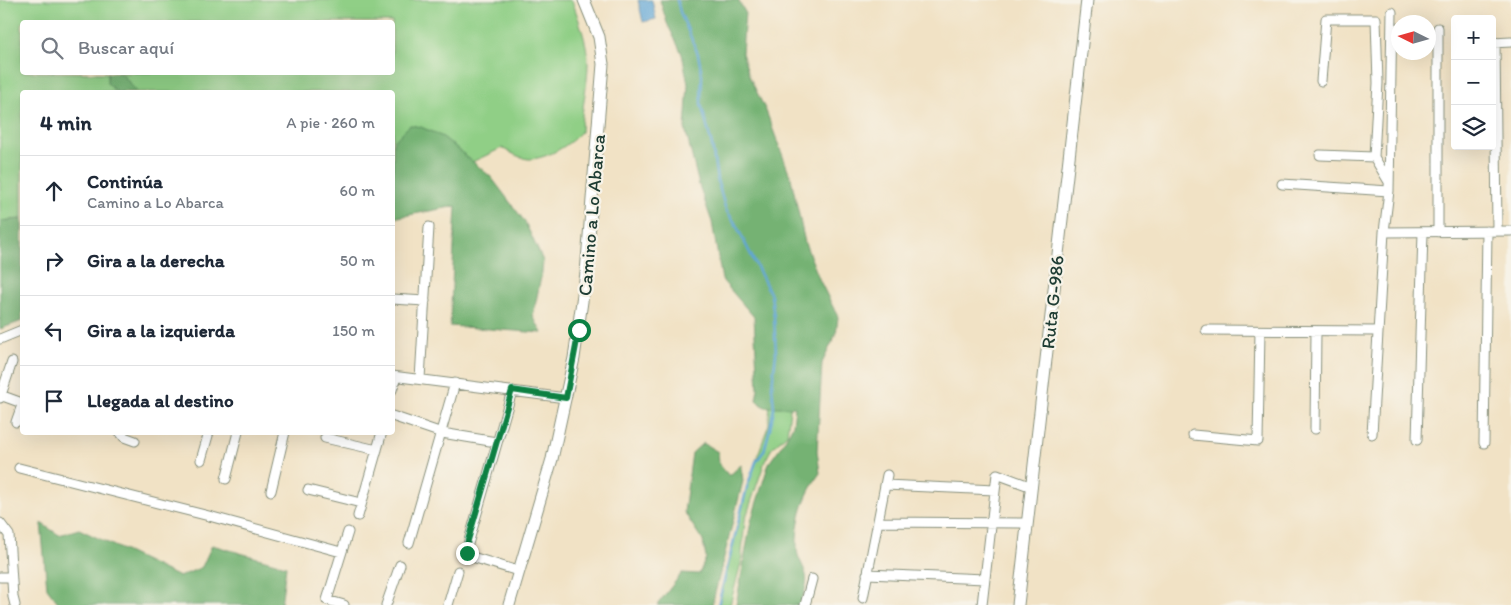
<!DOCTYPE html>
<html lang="es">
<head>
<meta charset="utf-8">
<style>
  :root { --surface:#fff; --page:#f6f6f7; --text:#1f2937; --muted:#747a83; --line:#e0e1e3 }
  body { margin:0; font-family:Itim,sans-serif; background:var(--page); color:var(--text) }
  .controls { position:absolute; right:15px; top:15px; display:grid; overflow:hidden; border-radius:5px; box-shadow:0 5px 20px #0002 }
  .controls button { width:45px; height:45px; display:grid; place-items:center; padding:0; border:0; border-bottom:1px solid var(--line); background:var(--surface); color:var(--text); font:25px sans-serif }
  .compass { position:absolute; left:1391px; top:15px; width:45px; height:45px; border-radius:50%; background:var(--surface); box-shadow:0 5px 20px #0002; rotate:275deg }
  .stop { position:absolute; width:15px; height:15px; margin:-11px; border:4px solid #0b8043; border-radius:50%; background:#fff }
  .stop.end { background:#0b8043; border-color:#fff; box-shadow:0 1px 5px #0008 }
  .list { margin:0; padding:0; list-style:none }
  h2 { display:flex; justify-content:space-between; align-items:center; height:65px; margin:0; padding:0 20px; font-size:21px }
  h2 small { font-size:16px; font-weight:400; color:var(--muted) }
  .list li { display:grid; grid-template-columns:32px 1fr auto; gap:15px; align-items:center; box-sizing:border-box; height:70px; padding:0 20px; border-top:1px solid var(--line) }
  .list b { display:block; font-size:19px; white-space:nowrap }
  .list p { margin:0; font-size:16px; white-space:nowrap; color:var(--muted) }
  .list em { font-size:16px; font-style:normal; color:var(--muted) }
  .icon { flex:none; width:28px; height:28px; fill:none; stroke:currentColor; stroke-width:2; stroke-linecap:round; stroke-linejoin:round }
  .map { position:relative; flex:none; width:1511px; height:605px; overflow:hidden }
  .search { position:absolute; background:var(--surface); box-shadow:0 5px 20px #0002; left:20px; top:20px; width:375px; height:55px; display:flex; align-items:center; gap:12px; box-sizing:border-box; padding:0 18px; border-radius:5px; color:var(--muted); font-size:19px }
  .panel { position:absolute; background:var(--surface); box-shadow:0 5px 20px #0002; left:20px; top:90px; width:375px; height:345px; border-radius:5px }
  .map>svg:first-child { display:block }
  .green { fill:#90cf86; stroke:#58865d }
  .forest { fill:#74b273; stroke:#4a7854 }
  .water { fill:#61a6d6; stroke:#407285 }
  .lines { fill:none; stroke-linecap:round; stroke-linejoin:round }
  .stream { stroke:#61a6d6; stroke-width:2.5 }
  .minor-casing { stroke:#88907c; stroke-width:11 }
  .major-casing { stroke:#88907c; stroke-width:13 }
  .minor { stroke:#fff; stroke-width:9 }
  .major { stroke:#fff; stroke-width:11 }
  .route { stroke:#0b8043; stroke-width:6 }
  .labels { text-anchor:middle; stroke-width:4.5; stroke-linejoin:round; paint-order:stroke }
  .street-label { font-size:19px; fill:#1f3d34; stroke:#f7f3e8 }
</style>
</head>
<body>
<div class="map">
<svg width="1511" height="605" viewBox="0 0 1511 605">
  <rect width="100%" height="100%" fill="#f7f3e8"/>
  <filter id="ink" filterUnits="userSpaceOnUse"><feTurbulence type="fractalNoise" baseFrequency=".02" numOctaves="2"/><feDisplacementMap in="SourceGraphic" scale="10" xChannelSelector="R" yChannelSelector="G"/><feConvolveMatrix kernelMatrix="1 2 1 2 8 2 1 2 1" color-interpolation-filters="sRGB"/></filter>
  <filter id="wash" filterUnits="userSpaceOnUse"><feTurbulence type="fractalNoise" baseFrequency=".0096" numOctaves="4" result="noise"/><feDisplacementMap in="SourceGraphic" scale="20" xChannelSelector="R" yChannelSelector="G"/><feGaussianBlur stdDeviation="1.12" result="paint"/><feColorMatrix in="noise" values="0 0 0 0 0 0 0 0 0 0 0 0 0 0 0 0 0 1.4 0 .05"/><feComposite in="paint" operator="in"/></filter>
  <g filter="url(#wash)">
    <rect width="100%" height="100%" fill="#f1e2c5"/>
    <path class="green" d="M0 0H572C578 18 588 44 588 63 588 86 581 109 581 132 569 145 550 157 532 159 522 160 510 152 502 148L472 162C452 144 438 130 410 125L393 142 392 92H137L121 73 392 72V22H22V72L108 73 107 83 117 92H22V219L0 221Z
      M771 362 795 369 787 434 772 448 765 461 745 520 741 563 730 605H719L748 483 769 424Z"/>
    <path class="forest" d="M660 0H738L745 12 742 53 750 78 766 111 791 178 805 243 820 281 838 317 836 334 822 363 817 451 820 473C804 495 796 521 797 549 797 558 804 566 806 575 808 585 803 595 801 605H736L751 521 769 463 782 445 793 425 795 407H765L756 400 758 389 754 317 722 280 712 222 699 185 685 128 688 84 682 54 667 23Z
      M108 73H121L137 92H117L107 83Z
      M410 125 421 127 443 137 453 145 491 177 525 222 543 261 542 272 533 316 542 333 450 326 456 206 393 218V142Z
      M22 219V321L0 329V221Z
      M703 443 718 452 719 464 729 476 741 465 743 481 712 605H657L682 573 699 574 706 558 703 541 684 512 692 453Z
      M41 523 59 535 79 529 179 577 202 567 212 545 286 566 281 605H60L47 588Z"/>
    <path class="water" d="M638 0H652L656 19 643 22Z"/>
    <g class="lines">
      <path class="stream" d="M677 0 680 12 698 54 702 75 701 104 712 145 717 180 726 210 735 223 771 295 774 317 776 354 772 386 774 408 770 429 764 451 756 462 747 487 718 605"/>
    </g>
  </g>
  <g filter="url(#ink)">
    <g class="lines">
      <defs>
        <path id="minor" d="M1438 28V232
          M1495 42 1497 231
          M1492 43 1511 42
          M1321 81 1326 19H1376L1378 83 1374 157 1389 182
          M1320 155 1374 157
          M1282 184 1389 191
          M1384 232 1511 231
          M392 299 425 301
          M1206 330 1378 331
          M0 339 22 330
          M392 376 566 398
          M420 379 429 227
          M392 390 396 377
          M512 391 466 551 469 556 518 571
          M0 395 22 403
          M0 398 12 362
          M392 416 442 433 496 442
          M16 422 22 405
          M1315 429 1316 331
          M120 432 124 437 135 441
          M1372 434 1384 232 1389 191 1392 12
          M1193 435 1258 441 1260 331
          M325 438 377 450
          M1417 440 1423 232
          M1484 443 1487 231
          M201 460 209 432
          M19 468 209 516 341 552
          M226 479 238 432
          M885 485 995 490
          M308 490 361 503
          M271 491 285 432
          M358 516 382 432
          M878 522 1027 523
          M0 523 9 535 13 597 15 605
          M409 543 455 383
          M867 574 985 579
          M0 577H11
          M863 598 887 475
          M344 605 327 600 348 532
          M386 605 400 565
          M448 605 458 571
          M805 605 812 579
          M982 605 997 474 1032 487"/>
        <path id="major" d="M509 605 552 459 574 358 586 273 603 64 599 37 584 0
          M1018 605 1087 0"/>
      </defs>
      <use href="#minor" class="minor-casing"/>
      <use href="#major" class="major-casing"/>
      <use href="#minor" class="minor"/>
      <use href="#major" class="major"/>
    </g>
  </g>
  <g class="lines" filter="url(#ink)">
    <path class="route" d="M467 553 466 547 512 390 566 398 579 330"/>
  </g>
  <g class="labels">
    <g class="street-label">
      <text transform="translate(591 215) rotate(-85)" y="7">Camino a Lo Abarca</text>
      <text transform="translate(1052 302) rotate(-84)" y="7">Ruta G-986</text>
    </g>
  </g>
</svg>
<div class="controls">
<button>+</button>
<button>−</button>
<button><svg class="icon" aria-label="layers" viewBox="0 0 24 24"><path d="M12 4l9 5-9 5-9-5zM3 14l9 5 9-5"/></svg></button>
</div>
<svg class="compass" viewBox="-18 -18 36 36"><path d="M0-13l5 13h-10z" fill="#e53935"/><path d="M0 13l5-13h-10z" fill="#747a83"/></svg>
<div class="stop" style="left:579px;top:330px"></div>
<div class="stop end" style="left:467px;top:553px"></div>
<div class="search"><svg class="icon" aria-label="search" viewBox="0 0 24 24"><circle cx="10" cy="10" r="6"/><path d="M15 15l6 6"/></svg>Buscar aquí</div>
<section class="panel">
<h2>4 min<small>A pie · 260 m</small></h2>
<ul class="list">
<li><svg class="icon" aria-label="ahead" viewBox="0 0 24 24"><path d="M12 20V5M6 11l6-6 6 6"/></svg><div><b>Continúa</b><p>Camino a Lo Abarca</p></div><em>60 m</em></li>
<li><svg class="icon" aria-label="right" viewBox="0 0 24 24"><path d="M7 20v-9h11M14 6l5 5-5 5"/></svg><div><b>Gira a la derecha</b></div><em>50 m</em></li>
<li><svg class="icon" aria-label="left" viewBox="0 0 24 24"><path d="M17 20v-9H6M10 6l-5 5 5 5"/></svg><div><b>Gira a la izquierda</b></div><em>150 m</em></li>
<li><svg class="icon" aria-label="arrive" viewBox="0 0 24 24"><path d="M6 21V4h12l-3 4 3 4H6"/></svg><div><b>Llegada al destino</b></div></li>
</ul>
</section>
</div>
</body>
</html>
